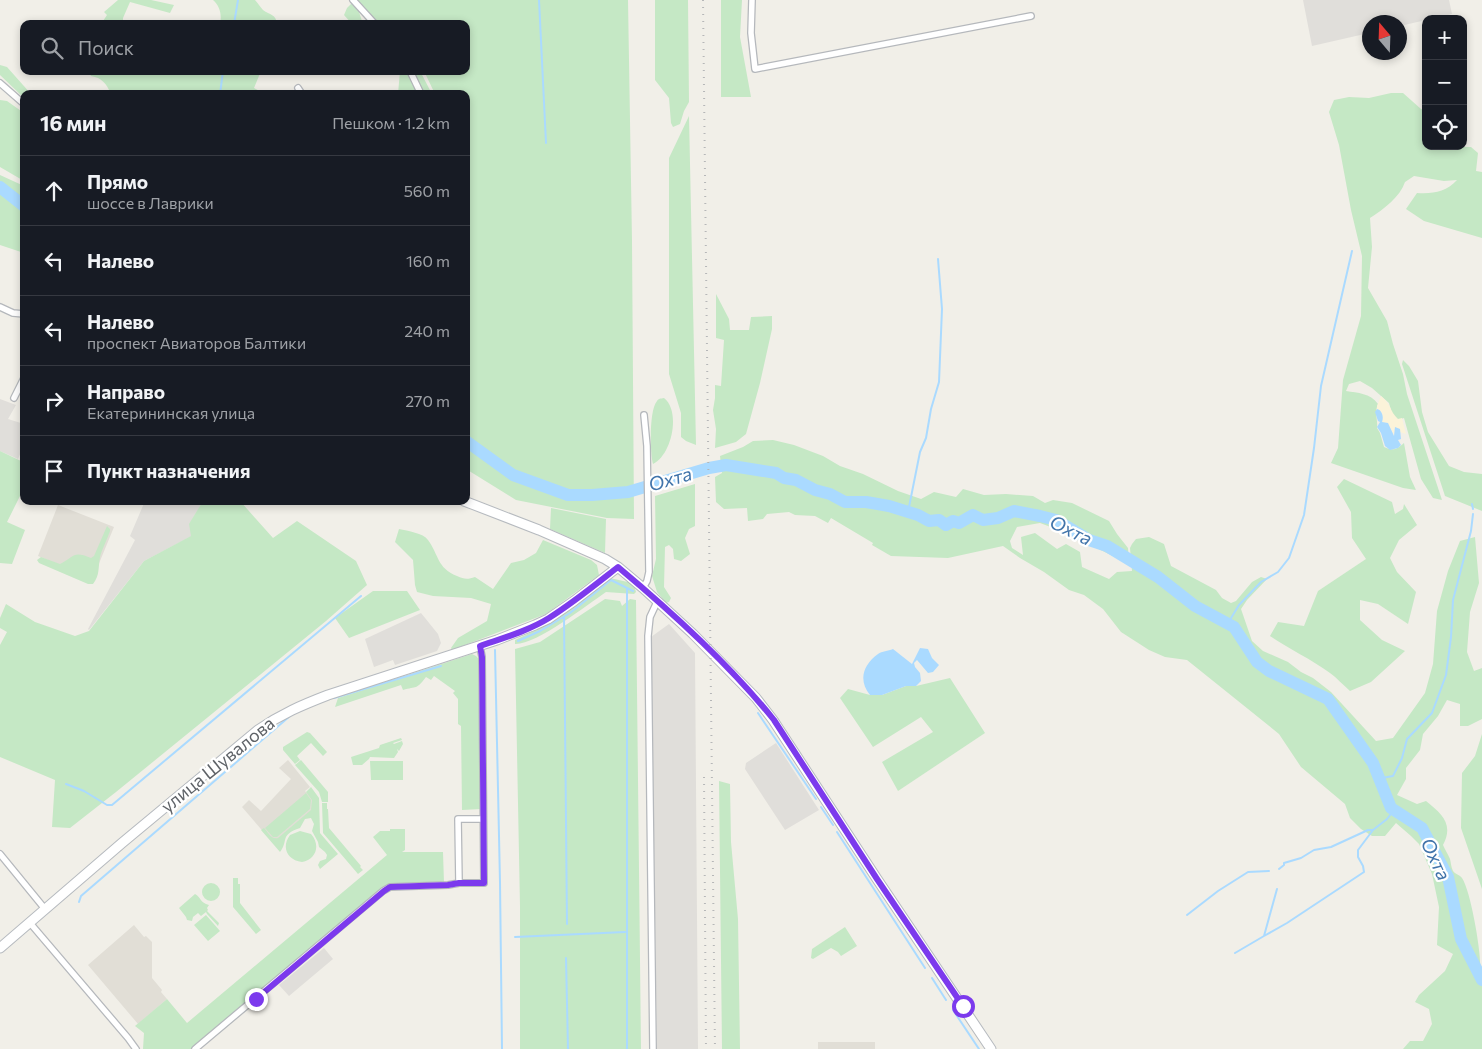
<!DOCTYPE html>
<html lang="ru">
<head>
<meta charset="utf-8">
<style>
  :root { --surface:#171b24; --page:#20242c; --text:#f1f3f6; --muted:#9ea1a6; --line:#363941 }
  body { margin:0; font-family:Commissioner,sans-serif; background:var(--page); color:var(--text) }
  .controls { position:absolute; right:15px; top:15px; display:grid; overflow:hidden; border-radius:10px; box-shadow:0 2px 8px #0003 }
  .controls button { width:45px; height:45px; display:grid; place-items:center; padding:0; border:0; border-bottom:1px solid var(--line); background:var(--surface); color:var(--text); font:25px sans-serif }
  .compass { position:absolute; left:1362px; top:15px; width:45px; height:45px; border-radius:50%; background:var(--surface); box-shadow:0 2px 8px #0003; rotate:341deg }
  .stop { position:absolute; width:15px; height:15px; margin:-11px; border:4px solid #7c3aed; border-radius:50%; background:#fff }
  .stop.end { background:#7c3aed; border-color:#fff; box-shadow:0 1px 5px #0008 }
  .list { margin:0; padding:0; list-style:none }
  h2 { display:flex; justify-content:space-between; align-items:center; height:65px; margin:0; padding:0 20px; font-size:21px }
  h2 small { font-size:16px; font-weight:400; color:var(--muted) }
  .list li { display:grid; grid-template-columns:32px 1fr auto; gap:15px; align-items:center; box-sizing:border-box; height:70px; padding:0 20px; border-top:1px solid var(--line) }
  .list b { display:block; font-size:19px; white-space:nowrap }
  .list p { margin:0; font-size:16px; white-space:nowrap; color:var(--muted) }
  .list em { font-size:16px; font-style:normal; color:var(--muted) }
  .icon { flex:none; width:28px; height:28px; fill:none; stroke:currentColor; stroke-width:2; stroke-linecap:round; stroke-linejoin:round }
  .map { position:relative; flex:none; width:1482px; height:1049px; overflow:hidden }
  .search { position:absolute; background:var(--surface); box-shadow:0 2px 8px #0003; left:20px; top:20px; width:450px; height:55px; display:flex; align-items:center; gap:12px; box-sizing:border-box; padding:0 18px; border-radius:10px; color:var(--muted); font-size:19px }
  .panel { position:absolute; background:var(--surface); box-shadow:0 2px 8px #0003; left:20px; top:90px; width:450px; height:415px; border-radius:10px }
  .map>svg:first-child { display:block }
  .industrial { fill:#e0deda }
  .education { fill:#e1ded6 }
  .green { fill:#c5e8c5 }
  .sand { fill:#fbf3d9 }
  .water { fill:#aadaff }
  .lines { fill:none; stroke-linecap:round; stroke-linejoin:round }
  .stream { stroke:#aadaff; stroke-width:2 }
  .river { stroke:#aadaff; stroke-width:12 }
  .street-casing { stroke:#b5b8bc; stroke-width:8 }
  .secondary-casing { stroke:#b6babf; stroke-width:11 }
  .street { stroke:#fff; stroke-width:5.5 }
  .secondary { stroke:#fff; stroke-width:9 }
  .rail { stroke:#b6b7b8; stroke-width:2; stroke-dasharray:1 6; stroke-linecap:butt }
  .route { stroke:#7c3aed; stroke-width:6 }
  .labels { text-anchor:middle; stroke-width:4.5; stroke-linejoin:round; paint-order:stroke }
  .street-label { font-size:18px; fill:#5f6368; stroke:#fff }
  .water-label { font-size:19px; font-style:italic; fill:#4174aa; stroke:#fff }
</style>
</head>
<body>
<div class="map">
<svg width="1482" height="1049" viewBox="0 0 1482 1049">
  <rect width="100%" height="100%" fill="#f1efe8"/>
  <path class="industrial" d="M1303 0H1449L1452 14 1432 19H1426V20L1400 26V22H1370L1369 33 1312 46Z
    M0 399 16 405 8 419 24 424V445L18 459 0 451Z
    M145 501H203L190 524 192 536 144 561 89 630 88 629 135 540 130 536Z
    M421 613 438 634 441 643 437 651 395 665 393 660 374 667 365 639Z
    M669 624 695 653 698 1049H657L651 637Z
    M776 743 819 810 785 830 745 769 746 763Z
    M324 948 333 959 289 996 279 985Z"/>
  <path class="education" d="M58 505 114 527 93 578 38 556Z
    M288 760 310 787 305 791 312 798V810L273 843 242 807 249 800 261 811 291 779 279 768Z
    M134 925 144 937 146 936 152 942V978L162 990 161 992 167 999 138 1024 88 965Z
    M818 1042H875V1049H818Z"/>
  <path class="green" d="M118 0H151L174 5 170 13 130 2 123 18V24H104L103 21 107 15 104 12Z
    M213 0H255C258 3 260 7 263 10 270 15 276 14 277 24H220C222 15 220 6 213 0Z
    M355 0H628L632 241 634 519 607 518 516 500 466 469V94H435L424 71H466V24H376L362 6 359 12 363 24H352L344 15 347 8Z
    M655 0H688L689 102 684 111 680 124 673 127 671 123 669 98 655 80Z
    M721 0H742L740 37 751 97H721Z
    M0 65 7 67 31 94H24V98L0 75Z
    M88 71H261L254 88 265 94H111C106 83 102 78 91 76Z
    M400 71H420L432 94H398Z
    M1391 93H1403L1421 109 1426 111V146L1471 147 1478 153 1476 171 1482 172V238L1424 221 1406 209 1417 193C1433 194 1446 192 1457 180L1444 181 1414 176 1405 182C1400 197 1384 209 1370 218L1372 247 1368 288 1387 321 1393 344 1403 374 1407 394 1442 500 1433 498 1421 479 1404 418 1398 420 1392 414 1389 403 1372 388 1360 381 1349 384 1346 391C1358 393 1370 393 1378 404 1374 413 1378 419 1377 428L1380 433 1384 447C1393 451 1396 450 1404 443L1410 477 1416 490 1403 488 1331 463 1338 448 1343 380 1361 316 1362 256 1351 210 1339 145 1329 112 1334 100 1349 97 1369 98Z
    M0 100 7 101 24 113V181L0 167Z
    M689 116 696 445 686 441 681 437V413L669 374V158Z
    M0 175 24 186V253L0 245Z
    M716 294 729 319 730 330H749L751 317 772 316V329L760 383 746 434 736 442 715 448 716 429 713 410 715 398V385L721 386 724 340 716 338Z
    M1403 360 1409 366 1418 381 1422 412 1428 432 1449 466 1464 472 1482 474V511L1445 496 1402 364Z
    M664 398C681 411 672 455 653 464 650 453 649 410 657 401 659 398 660 399 664 398Z
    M773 440 794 445 823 456 840 466 863 474 898 491 921 499 934 492 956 497 963 489 984 495 1006 494 1033 496 1045 503 1053 500 1072 503 1109 521 1117 534 1128 548 1129 561H1123L1064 532 1040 523 1017 527 1010 541 1012 548 1023 555 1021 537 1035 533 1057 549 1066 544 1080 552 1082 567 1109 579 1117 572 1132 571 1130 548 1132 544 1136 539 1149 537 1164 544 1171 566 1216 590 1222 598 1231 603 1236 601 1252 582 1261 577 1267 579 1247 600 1241 609 1252 641 1263 651 1288 662 1301 672 1313 678 1331 692 1376 741 1393 738 1425 693 1433 664 1437 611 1448 571 1460 541 1475 537 1479 583 1470 612 1467 652 1474 671 1482 668V719L1468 726H1460V704L1447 700 1438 716 1423 734 1420 750 1406 768V779L1397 795 1417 804 1426 801C1442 814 1454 824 1443 845 1445 850 1448 854 1450 859 1451 863 1451 867 1453 871 1455 874 1460 875 1462 878 1471 891 1482 957 1480 969L1482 970V1049H1403L1410 1041H1423L1432 1024 1429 1009 1415 1002 1419 995 1445 971 1453 954 1437 945 1439 907 1432 874 1419 844 1411 836 1396 823 1385 836H1372L1361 829 1350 818 1345 804 1301 767 1279 734 1187 660 1165 657 1149 650 1121 632 1103 609 1084 595 1069 590 1044 572 1020 558 1003 546 948 558 891 556 872 545 873 543 831 518 828 523 815 516 795 515 789 512 767 514 763 519 748 521 747 508 724 509 716 502 715 477 722 473 720 456 743 447 753 441Z
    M0 451 21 461 24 457V488L7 522 25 530 12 564 0 563Z
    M1344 479 1392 502 1395 514 1403 509 1404 504 1417 525 1399 540 1390 558 1397 572 1416 592 1408 624 1378 604 1360 600V620L1382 640 1405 651 1371 682 1350 691C1343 685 1337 678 1330 673 1311 659 1289 649 1270 636L1278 622 1304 626 1318 591 1366 559 1352 538 1351 512 1337 487Z
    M695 484V526L689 529 685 538 690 554 681 561 674 559 673 549 669 545 665 547 664 587 671 598 669 602 666 603 657 592 652 576 656 559 655 496Z
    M203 501H240L273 538 297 521 356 561 367 585 326 621 116 792 70 828 52 827 55 780 0 757V645L7 632 0 628V618L6 604 35 622 75 636 89 631 144 561 191 536 189 524Z
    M551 508 606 519 605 553 550 529Z
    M107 526 110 529V531C107 540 102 549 100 557 98 568 100 575 93 584H88L39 563 37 560 41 557 60 564C74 557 73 550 91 558L94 556Z
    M399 529C408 531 423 533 428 540 439 555 437 568 457 576 464 579 467 580 475 577L493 589 511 563 524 560 536 553 543 540 591 560 597 565 599 575 546 614 452 650 451 648 458 638 487 621 491 604 471 598 433 596 417 592 415 585 413 560 395 542Z
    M610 578 632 583 634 585 636 592 634 594 606 592C587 605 536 645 515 644V640L548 624Z
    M373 591H407L420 610 349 638 335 618Z
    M605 599 620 601 622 606 630 599 636 600 641 1049H520V906L515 649 540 642Z
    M472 654 476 656 478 658 481 809 462 810 461 726 458 724V699L453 693 455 691 434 676 431 680 426 677C416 690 417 686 403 690L401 685 335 707 338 698Z
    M950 678 985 733 898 791 882 762 933 732 921 717 873 747 840 698 848 689 870 695H882L906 686H916Z
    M307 732 310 733 327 752 323 756 311 743 297 756 300 760 295 764 283 750V747Z
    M1482 734V889L1461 828 1462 773 1475 756Z
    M401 738 402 740 393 743 394 744 402 741 403 744 399 751 397 749 398 752 394 758 370 757 369 759 362 765H353L351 757 379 748 380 745Z
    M301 760 328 792V802H322L319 792 295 765Z
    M370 761H403V780H371Z
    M719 781 730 784 731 842 738 919 740 1049H722Z
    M311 787 319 798 320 833 338 854 320 869 318 865 320 861 326 859 327 855 325 852 319 847 318 842 312 831 314 824 311 818 305 819 300 828C279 835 289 841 280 852L261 830 264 828C268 832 271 840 278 838L311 810 312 800 306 792Z
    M306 793 311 800 310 809 277 837H273L265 828Z
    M322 803H327V809H328L329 828 361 866 360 867 363 870 358 874 323 833Z
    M390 829H405V850L402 852H443L444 883 391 884 387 885 191 1049H143L144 1033 135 1026 167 999 187 1023 387 855 373 837 380 831H390Z
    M300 831 311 834C321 845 316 860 302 862 287 860 281 847 290 835Z
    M233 878H238V884H240V903L261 930 256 934 233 907Z
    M202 892a9 9 0 1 1 18 0a9 9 0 1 1-18 0Z
    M195 894C201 897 200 903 209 905L207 908 208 910 207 911 219 923 218 926 207 914 206 912 201 916 198 913 193 917 192 921 187 920 186 917 179 908Z
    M206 915 220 931 208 941 194 925Z
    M845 927 857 946 841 956 838 952 831 948 813 959 811 958 812 949Z"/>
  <path class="sand" d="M1381 396C1392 405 1389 410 1398 419L1402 418 1406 434 1400 432V429H1394L1395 436 1390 427 1382 422C1383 417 1383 411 1377 409V406Z"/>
  <path class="water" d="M1377 409C1382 410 1384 417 1382 422L1388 423 1394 436 1395 427 1400 429 1401 439 1398 440 1401 445 1398 448 1390 450 1385 446 1381 433 1377 427 1380 422 1378 421 1375 412Z
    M920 648 928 649 932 658 939 665 933 672 928 673 917 660 914 663 915 667 920 673 921 681 916 686H906L882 695H870C858 680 863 665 878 654 882 651 888 651 893 649L912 664Z"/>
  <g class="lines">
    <path class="stream" d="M539 0 546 143
      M234 24 238 0
      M220 94 223 71
      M1472 504 1473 509
      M908 512 920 452 926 438 931 409 939 382 942 309 938 259
      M627 588V1049
      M564 617 567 924
      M1228 623 1239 605 1261 582 1278 572 1289 558 1304 515 1314 448 1321 386 1352 251
      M518 641 540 631 570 613 611 580 633 591
      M495 650 500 882 502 1049
      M334 698 441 666
      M758 713 816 799
      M1376 772 1382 778 1393 776 1402 758 1407 739 1432 713 1446 675 1451 637 1453 600 1471 531 1473 514
      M66 784 84 791 107 805H112L361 596
      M821 807 833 825
      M837 832 925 968
      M1279 869 1284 865V863L1301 858 1314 850 1331 847 1368 830H1373
      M79 902 81 896 290 716
      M1187 915 1218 891 1248 872 1269 871
      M1264 936 1287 923 1364 872 1363 866 1358 857V850L1373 830 1387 819 1394 810
      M515 937 625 932
      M1235 953 1264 936 1277 889
      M566 958 568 1049
      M932 978 946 1000
      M953 1010 979 1049"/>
    <path class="river" d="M0 187 24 206
      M466 441 513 475 568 495H592L628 492 709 468 726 465 776 473 784 478 796 480 815 490 830 494 845 502H866L889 506 918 515 929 521 939 520 946 525 953 521 959 523 973 515 983 520 998 518 1014 511 1040 516 1056 520 1089 540 1107 546 1158 577 1195 606 1234 627 1257 662 1269 671 1328 699 1373 763 1391 808 1422 828 1448 877 1461 939 1482 980"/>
    <defs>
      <path id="street" d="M353 0 375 24
        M752 0 751 33 755 69 1031 16
        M410 71 421 94
        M0 83 24 104
        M298 88 302 94
        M0 307 13 313 24 314
        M14 398 24 378
        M643 588 647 581 649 572 647 446 644 415
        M0 854 45 909
        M459 883 458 819H483
        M30 923 128 1038 136 1049
        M195 1049 383 891 390 887 448 885 459 883H484L482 657 480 646
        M653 1049 648 636 650 617 657 602"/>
      <path id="secondary" d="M464 501 539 530 605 559 618 567 643 588 693 634 756 698 773 720 877 879 991 1049
        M0 948 122 843 258 730C281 714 302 705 328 695L497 640 535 625 548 619 574 601 618 567"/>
    </defs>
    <use href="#street" class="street-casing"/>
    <use href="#secondary" class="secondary-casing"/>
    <use href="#street" class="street"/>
    <use href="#secondary" class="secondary"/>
    <path class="rail" d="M703 0 715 1049
      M704 777 706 1049"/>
  </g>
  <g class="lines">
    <path class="route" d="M256 999 384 891 390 887 448 885 459 883H484L482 657 480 646C503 638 528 631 549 618 573 603 595 585 618 567 673 613 730 665 774 720L877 879 963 1006"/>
  </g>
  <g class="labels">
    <g class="street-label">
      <text transform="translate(218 765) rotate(-39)" y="6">улица Шувалова</text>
    </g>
    <g class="water-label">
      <text transform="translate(670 479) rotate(-16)" y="7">Охта</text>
      <text transform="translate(1071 530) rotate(26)" y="7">Охта</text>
      <text transform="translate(1436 859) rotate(65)" y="7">Охта</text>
    </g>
  </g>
</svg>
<div class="controls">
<button>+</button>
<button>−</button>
<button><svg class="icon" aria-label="locate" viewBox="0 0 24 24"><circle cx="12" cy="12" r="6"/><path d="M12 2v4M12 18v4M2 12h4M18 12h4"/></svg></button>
</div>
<svg class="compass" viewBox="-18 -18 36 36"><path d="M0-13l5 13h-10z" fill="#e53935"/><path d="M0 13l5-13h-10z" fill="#9ea1a6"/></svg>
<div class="stop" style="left:963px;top:1006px"></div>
<div class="stop end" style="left:256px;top:999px"></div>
<div class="search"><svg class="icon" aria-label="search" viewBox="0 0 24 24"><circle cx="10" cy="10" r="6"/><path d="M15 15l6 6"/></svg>Поиск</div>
<section class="panel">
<h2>16 мин<small>Пешком · 1.2 km</small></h2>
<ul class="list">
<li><svg class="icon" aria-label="ahead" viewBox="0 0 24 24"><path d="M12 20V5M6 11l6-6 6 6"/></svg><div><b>Прямо</b><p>шоссе в Лаврики</p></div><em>560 m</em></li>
<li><svg class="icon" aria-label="left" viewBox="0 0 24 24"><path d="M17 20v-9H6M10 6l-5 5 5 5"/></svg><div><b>Налево</b></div><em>160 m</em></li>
<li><svg class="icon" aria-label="left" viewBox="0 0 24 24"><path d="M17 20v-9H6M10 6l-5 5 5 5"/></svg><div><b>Налево</b><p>проспект Авиаторов Балтики</p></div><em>240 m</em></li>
<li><svg class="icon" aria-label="right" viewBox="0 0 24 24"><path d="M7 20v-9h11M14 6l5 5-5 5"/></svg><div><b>Направо</b><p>Екатерининская улица</p></div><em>270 m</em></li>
<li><svg class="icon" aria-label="arrive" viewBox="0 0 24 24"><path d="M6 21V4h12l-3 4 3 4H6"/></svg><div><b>Пункт назначения</b></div></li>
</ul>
</section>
</div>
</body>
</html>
